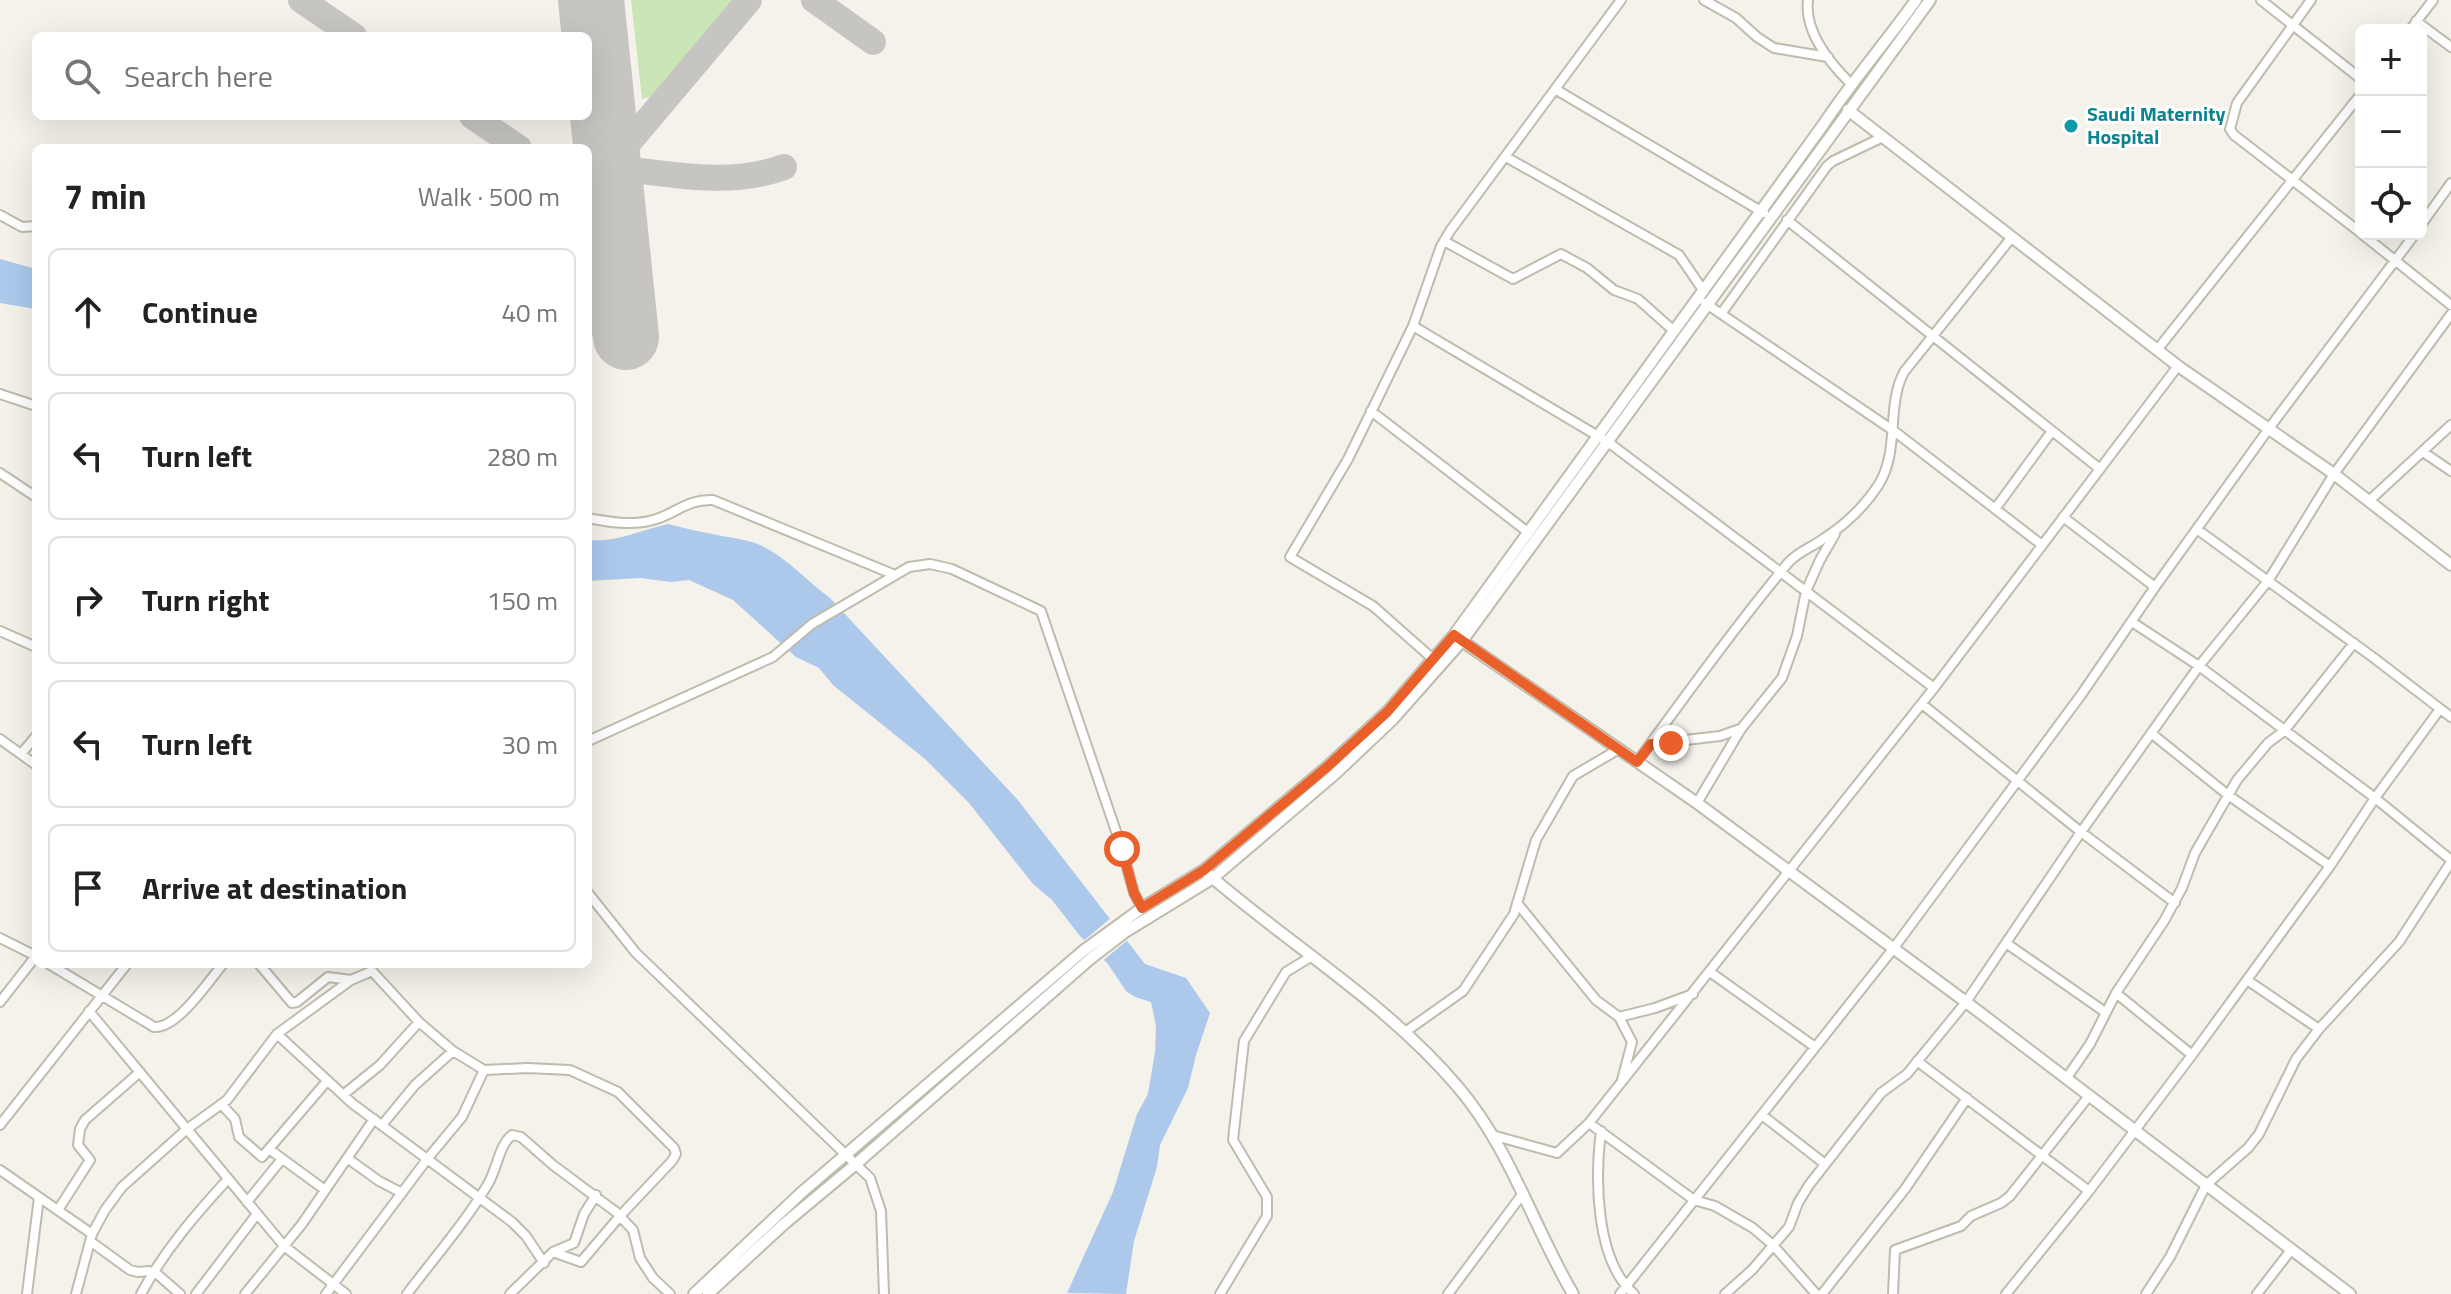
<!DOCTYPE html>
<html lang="en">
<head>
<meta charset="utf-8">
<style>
  :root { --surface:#fff; --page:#f2f2f2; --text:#222; --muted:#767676; --line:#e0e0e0 }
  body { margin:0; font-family:"Titillium Web",sans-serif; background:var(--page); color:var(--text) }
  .controls { position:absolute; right:24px; top:24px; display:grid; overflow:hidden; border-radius:12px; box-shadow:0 8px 32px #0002 }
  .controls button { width:72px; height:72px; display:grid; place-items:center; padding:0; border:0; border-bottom:2px solid var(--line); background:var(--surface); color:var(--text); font:40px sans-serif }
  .stop { position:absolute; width:24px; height:24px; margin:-18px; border:6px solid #ea602b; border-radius:50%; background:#fff }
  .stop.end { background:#ea602b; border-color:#fff; box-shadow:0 2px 8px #0008 }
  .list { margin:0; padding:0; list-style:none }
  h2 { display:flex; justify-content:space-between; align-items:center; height:104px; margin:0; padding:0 32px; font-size:34px }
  h2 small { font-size:26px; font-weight:400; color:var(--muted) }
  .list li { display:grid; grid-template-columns:52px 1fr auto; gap:24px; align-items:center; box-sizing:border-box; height:128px; margin:0 16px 16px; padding:0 16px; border:2px solid var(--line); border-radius:12px }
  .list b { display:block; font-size:30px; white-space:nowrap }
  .list em { font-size:26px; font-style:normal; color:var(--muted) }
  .icon { flex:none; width:44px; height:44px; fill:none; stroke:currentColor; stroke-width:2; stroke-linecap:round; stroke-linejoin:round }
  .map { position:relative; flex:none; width:2451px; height:1294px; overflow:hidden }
  .search { position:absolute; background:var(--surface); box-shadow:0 8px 32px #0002; left:32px; top:32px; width:560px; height:88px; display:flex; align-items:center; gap:20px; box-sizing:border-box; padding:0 28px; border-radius:12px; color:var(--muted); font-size:30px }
  .panel { position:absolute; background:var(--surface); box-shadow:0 8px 32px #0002; left:32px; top:144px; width:560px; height:824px; border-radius:12px }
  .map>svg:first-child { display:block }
  .green { fill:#cae5b6 }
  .water { fill:#acc9ec }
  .pier { fill:#f4f2ea }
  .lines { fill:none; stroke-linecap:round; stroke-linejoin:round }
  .taxiway { stroke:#c6c5c1; stroke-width:26 }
  .runway { stroke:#c6c5c1; stroke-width:66 }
  .minor-casing { stroke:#bfbbad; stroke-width:12 }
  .tertiary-casing { stroke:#bfbbad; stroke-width:14 }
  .minor { stroke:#fff; stroke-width:8 }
  .tertiary { stroke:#fff; stroke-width:10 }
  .route { stroke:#ea602b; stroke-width:10 }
  .culture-dot { fill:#0f9aa8; stroke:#fff; stroke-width:3 }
  .labels { text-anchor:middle; stroke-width:6; stroke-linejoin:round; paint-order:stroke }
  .culture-label { font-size:20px; font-weight:bold; fill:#0d838f; stroke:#fff; text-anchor:start }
</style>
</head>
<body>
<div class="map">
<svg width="2451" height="1294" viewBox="0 0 2451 1294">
  <rect width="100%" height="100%" fill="#f4f2ea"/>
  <path class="green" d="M631 0H735L661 90 651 97 642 99Z"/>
  <path class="water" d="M0 259 36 269V309L0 303Z
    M668 524C684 528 701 532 717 535 735 539 750 539 766 548 790 561 808 582 830 598L1017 799 1145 964 1186 978 1210 1013 1196 1055 1188 1088 1160 1145 1157 1167 1134 1241 1126 1294 1067 1293 1113 1192 1137 1114 1148 1094 1155 1052 1156 1026 1151 1002 1135 997 1126 991 1108 964 1080 936 1052 900 1033 884 969 803 925 759 833 685 819 668 796 657 733 600 689 580 671 582 640 578 588 581V540C614 543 642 530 668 524Z"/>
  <path class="pier" d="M1112 917 1129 939 1100 963 1081 943Z"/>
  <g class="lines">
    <path class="taxiway" d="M301 0 354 36
      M814 0 873 42
      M472 116 519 148
      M608 167C666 173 728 188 784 167
      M588 212 596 200 608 167 749 0
      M588 323 608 324 623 316"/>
    <path class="runway" d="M591 0 626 337"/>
    <defs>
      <path id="minor" d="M1704 0 1736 18 1757 37 1774 48 1828 57
        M1808 0C1804 31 1830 63 1850 83
        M2261 0 2361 79
        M2311 0 2237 103 2230 129 2234 135 2361 233
        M2416 21 2451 47
        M2410 30 2433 0
        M1555 89 1764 213
        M1506 157 1679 255 1703 290
        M0 215 22 227 36 226
        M1787 220 2100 469
        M2421 225 2451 183
        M2362 234 2451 305
        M1444 241 1513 279 1561 254 1587 268 1614 290 1638 299 1674 331
        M1705 303 1894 431 2042 545
        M1721 314 1827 166 1833 161 1883 137
        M1413 326 1608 442 1934 688
        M2157 350 2361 94
        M0 394 36 406
        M1371 411 1529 533
        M2423 452 2451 471
        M0 473 36 497
        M2370 500 2451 425
        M1995 509 2052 431
        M2063 517 2155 587
        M588 518C608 522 632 526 653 520 676 514 686 499 713 500L895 575
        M2198 530 2374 658 2451 717
        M2132 622 2199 666 2375 798 2451 860
        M0 631 36 647
        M1433 659 1373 606 1290 557 1348 459 1413 326 1441 246 1450 231 1621 0
        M1922 704 2081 832 2175 903
        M2151 733 2228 795 2330 866
        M0 739 36 765
        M588 741 773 657 812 624 909 567 930 564 952 569 1041 611 1122 849 1134 893 1142 908
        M1651 744 1720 736 1740 729
        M21 754 36 736
        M1637 762C1686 695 1735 627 1788 563 1799 551 1811 548 1823 539 1845 525 1865 506 1879 484 1900 449 1886 406 1904 372L2012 237
        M1697 803 1741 729 1782 678 1797 636 1806 591 1820 560 1835 534
        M588 893 636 953 870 1178 881 1211 884 1294
        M1517 903 1596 1000 1619 1017 1655 1008 1693 994
        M0 938 36 956
        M2006 943 2105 1012
        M49 964 154 1027C177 1029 208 982 223 964
        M259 964 292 1003 297 1002 328 977 351 980
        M1710 972 1815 1047
        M2247 980 2319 1029
        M2116 993 2192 1055
        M0 1002 36 956
        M89 1011 284 1246 346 1294
        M1619 1017 1632 1042 1622 1080
        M1405 1032 1463 991 1514 914 1536 840 1573 776 1619 749
        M277 1034 353 1104 512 1222 526 1236 544 1263
        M1917 1061 2089 1191
        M2066 1079 2090 1044 2116 993 2164 921 2182 888 2195 853 2237 780 2268 743 2284 731 2354 643
        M343 1095 380 1065 419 1022
        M221 1104 235 1119 239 1137 262 1157 327 1081
        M1762 1115 1825 1164
        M1589 1123 1694 1200 1715 1206 1753 1228 1773 1245 1816 1294
        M0 1125 127 964
        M382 1125 415 1085 453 1051
        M1601 1131C1595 1178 1595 1260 1634 1294
        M1492 1135 1557 1153 1589 1123 1934 688 2178 366
        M269 1149 325 1190
        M347 1158 379 1181 402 1193
        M0 1170 92 1234
        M247 1202 282 1159
        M58 1210 90 1160 78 1145 80 1129 85 1120 140 1072
        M90 1241 130 1270 138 1272 149 1271 157 1274 180 1294
        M27 1294 39 1197
        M76 1294 92 1234 105 1210 122 1187 187 1129 227 1100 277 1034 351 980 372 971 419 1022 453 1051 484 1070 527 1068 570 1070 618 1092 674 1148 676 1154 672 1161 620 1216 581 1262 553 1252
        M141 1294C164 1251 195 1215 228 1179
        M196 1294 257 1214
        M245 1294 302 1224 374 1119
        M326 1294 428 1158 462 1117 484 1070
        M407 1294C434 1258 465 1223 488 1184 497 1169 499 1145 512 1135L521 1137 553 1165 616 1212 633 1230 640 1258 653 1278 670 1294
        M510 1294 553 1252 574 1243 584 1214 596 1195
        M1220 1294 1267 1216V1197L1233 1140 1244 1041 1286 972 1312 956
        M1448 1294 1521 1196
        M1620 1294 1893 949 2081 695 2155 587 2270 427 2415 234
        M1725 1294 1752 1270 1789 1227 1798 1203 1809 1185 1881 1093 1907 1074 1966 1002 2081 832 2199 666 2268 581 2334 474 2451 314
        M1822 1294 1905 1189 1967 1098
        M1893 1294 1895 1250 1961 1226 1971 1216 2001 1203 2010 1196 2089 1096
        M2006 1294 2089 1191 2192 1055 2330 866 2375 798 2440 709
        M2146 1294 2170 1257 2206 1185 2248 1148 2259 1134 2296 1059 2319 1029 2399 942 2451 862
        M2257 1294 2291 1250"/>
      <path id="tertiary" d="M1848 110 2178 366 2334 474 2451 565
        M1459 639 1697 803 1966 1002 2350 1294
        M1208 874C1291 946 1387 1003 1458 1087 1510 1148 1533 1226 1573 1294
        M694 1294 801 1193 1083 951 1142 908 1204 870 1327 767 1387 712 1454 635 1823 125C1852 81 1886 42 1916 0
        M708 1294 784 1224 856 1164 1090 959 1125 932 1213 878 1335 774 1393 719 1462 641 1930 0"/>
    </defs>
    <use href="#minor" class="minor-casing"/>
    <use href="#tertiary" class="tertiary-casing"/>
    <use href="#minor" class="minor"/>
    <use href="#tertiary" class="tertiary"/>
  </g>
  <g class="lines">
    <path class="route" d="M1122 849 1134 893 1142 908 1204 870 1327 767 1387 712 1454 635 1637 762 1651 744 1671 743"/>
  </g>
  <circle class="culture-dot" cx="2071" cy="126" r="8"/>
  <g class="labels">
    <g class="culture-label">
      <text x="2087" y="121">Saudi Maternity<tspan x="2087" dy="23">Hospital</tspan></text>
    </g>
  </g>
</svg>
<div class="controls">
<button>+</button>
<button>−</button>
<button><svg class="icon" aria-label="locate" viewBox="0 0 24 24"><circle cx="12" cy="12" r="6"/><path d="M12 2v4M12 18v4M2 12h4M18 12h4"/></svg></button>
</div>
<div class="stop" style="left:1122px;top:849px"></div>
<div class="stop end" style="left:1671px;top:743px"></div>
<div class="search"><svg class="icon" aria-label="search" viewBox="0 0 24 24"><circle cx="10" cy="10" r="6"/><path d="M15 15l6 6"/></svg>Search here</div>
<section class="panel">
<h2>7 min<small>Walk · 500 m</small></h2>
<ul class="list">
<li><svg class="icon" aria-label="ahead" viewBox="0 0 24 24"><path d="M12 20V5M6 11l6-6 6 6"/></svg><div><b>Continue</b></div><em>40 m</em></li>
<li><svg class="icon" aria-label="left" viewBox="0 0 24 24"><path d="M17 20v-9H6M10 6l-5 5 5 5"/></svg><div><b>Turn left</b></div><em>280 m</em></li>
<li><svg class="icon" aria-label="right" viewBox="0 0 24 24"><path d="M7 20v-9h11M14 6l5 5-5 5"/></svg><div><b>Turn right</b></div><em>150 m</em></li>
<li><svg class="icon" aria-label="left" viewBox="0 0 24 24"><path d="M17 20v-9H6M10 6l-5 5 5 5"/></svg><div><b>Turn left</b></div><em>30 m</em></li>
<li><svg class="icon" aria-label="arrive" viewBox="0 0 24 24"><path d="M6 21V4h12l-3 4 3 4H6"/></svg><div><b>Arrive at destination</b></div></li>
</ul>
</section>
</div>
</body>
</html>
